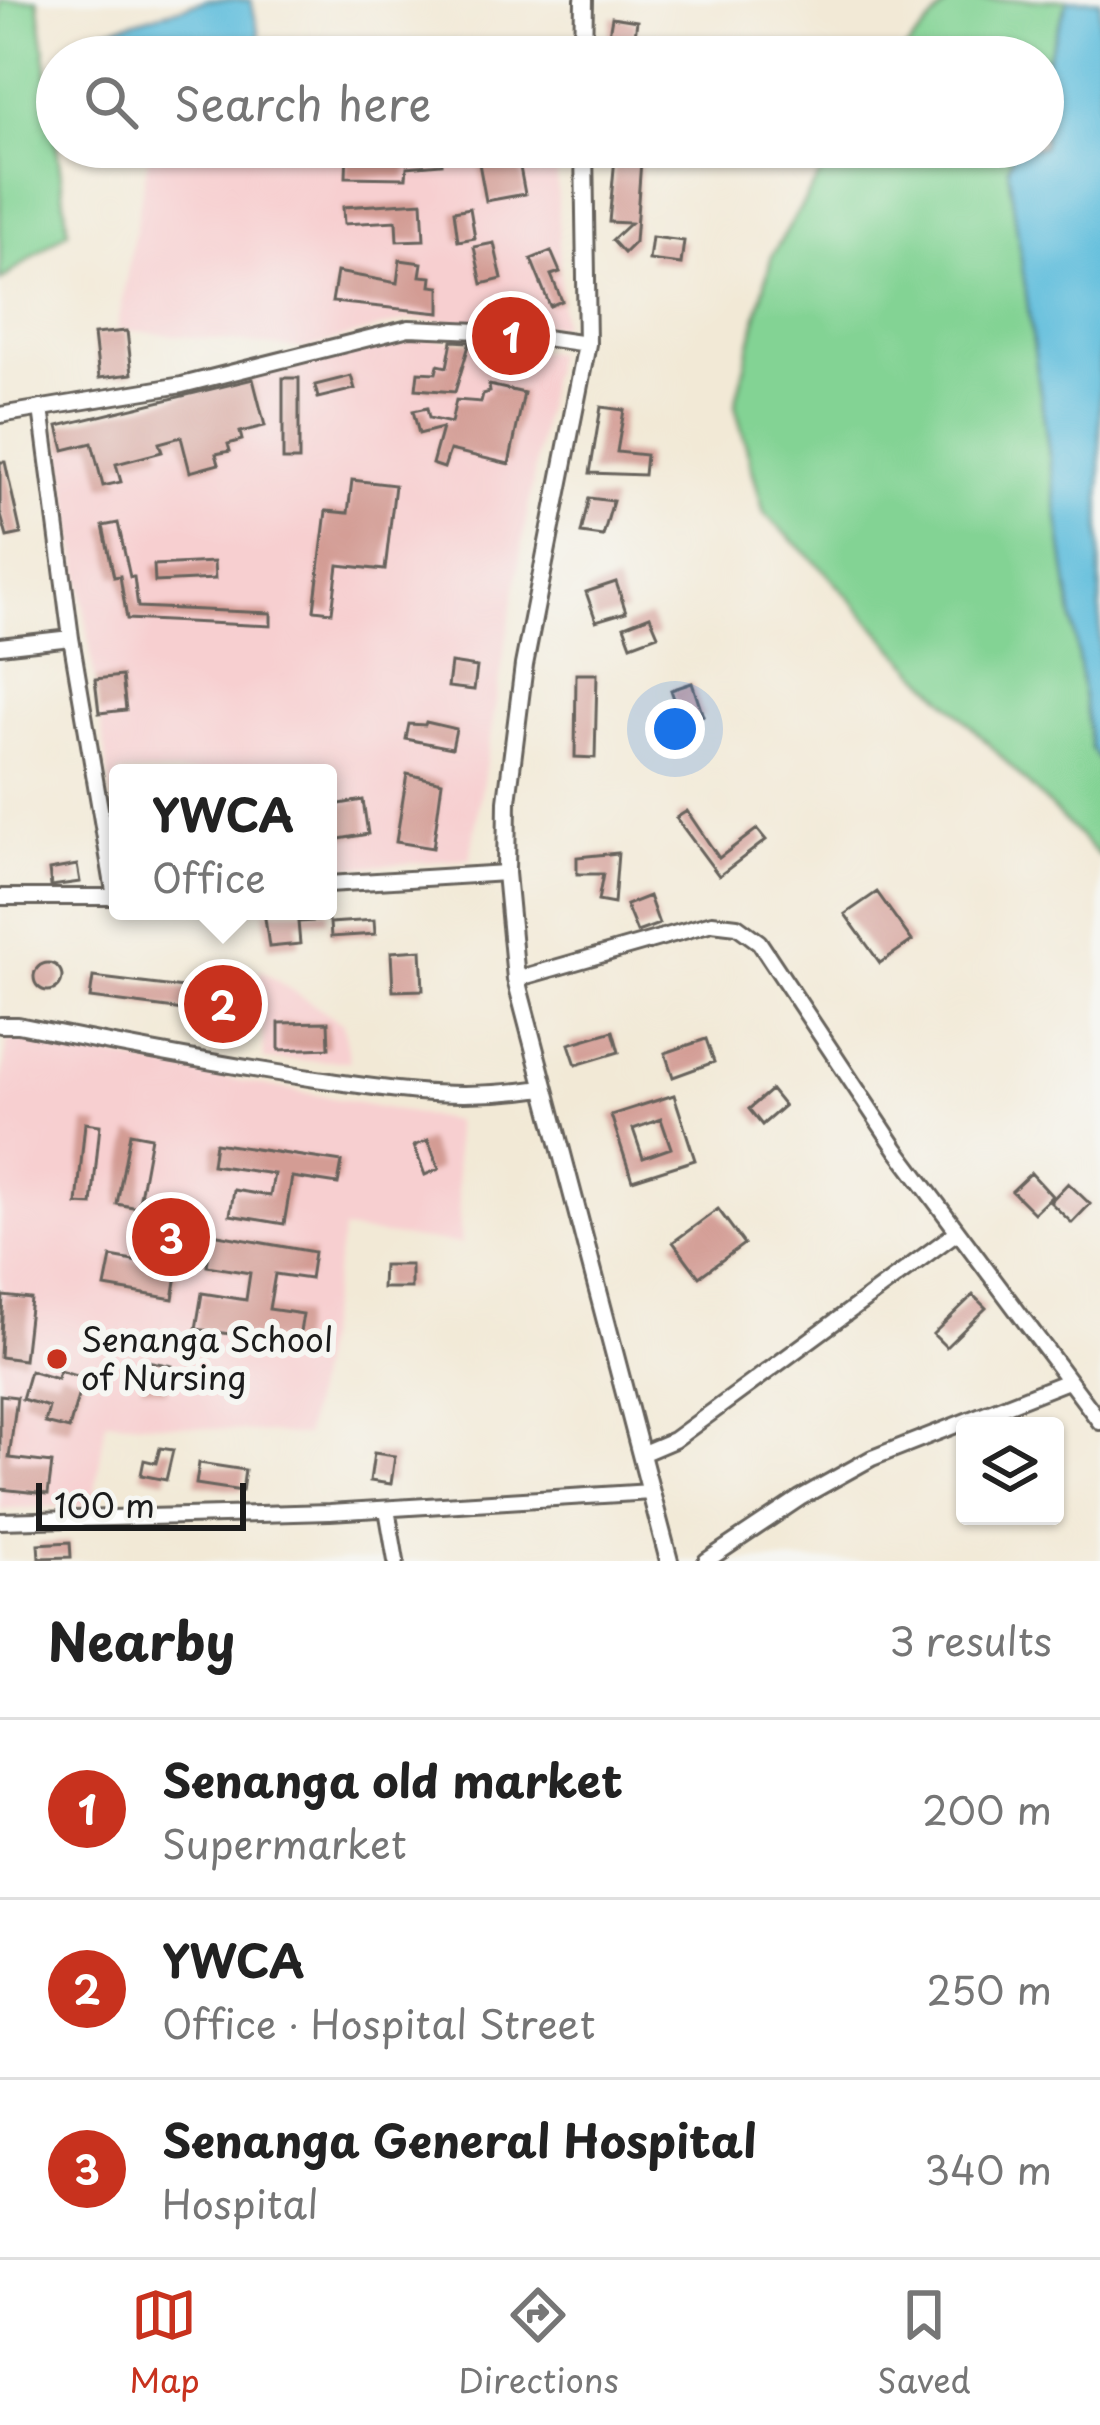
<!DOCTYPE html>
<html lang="en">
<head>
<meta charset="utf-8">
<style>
  :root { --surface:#fff; --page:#f6f6f6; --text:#222; --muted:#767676; --line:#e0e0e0; --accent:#c8321e }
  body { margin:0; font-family:"Playpen Sans",sans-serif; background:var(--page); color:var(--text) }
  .controls { position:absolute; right:36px; bottom:36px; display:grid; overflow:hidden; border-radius:12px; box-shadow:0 3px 9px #0004 }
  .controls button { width:108px; height:108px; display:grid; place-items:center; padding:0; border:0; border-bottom:3px solid var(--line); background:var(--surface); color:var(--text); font:60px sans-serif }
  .scale { position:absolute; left:36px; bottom:30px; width:210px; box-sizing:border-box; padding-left:12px; border:6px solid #1c1c1c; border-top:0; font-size:33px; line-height:42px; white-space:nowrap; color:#1c1c1c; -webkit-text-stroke:9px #f6f6f2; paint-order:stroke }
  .you { position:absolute; left:675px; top:729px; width:42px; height:42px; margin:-30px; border:9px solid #fff; border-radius:50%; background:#1a73e8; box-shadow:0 0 0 18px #1a73e833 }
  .badge { display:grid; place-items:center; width:78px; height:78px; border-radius:50%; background:var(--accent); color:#fff; font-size:39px; font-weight:700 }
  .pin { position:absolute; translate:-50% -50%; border:6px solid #fff; box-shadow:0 3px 12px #0006 }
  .popup { position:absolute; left:109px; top:764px; width:228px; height:156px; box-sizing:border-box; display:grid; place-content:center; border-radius:12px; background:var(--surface); filter:drop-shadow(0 3px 9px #0005); font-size:39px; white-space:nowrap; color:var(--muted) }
  .popup b { font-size:45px; color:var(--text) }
  .popup::after { content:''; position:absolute; left:50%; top:100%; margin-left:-24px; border:24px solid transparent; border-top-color:var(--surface) }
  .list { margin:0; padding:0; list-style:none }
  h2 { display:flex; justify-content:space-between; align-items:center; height:156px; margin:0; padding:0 48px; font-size:51px }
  h2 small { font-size:39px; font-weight:400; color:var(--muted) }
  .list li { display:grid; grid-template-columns:78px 1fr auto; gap:36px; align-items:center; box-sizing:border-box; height:180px; padding:0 48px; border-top:3px solid var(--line) }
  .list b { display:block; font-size:45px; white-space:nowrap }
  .list p { margin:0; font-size:39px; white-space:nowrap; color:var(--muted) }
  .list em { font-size:39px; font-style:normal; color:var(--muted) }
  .icon { flex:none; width:66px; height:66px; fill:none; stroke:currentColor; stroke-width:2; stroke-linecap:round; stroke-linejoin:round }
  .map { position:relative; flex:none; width:1100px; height:1561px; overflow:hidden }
  .search { position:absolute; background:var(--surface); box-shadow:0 3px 9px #0004; left:36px; right:36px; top:36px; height:132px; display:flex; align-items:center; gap:30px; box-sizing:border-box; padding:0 42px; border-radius:66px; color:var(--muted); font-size:45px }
  .sheet { height:696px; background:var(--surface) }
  nav { display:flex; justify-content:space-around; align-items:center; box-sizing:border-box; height:168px; border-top:3px solid var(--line); background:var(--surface); font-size:33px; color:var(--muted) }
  nav a { display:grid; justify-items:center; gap:6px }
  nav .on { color:var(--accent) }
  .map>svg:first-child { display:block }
  .built { fill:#f7cfd0 }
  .green { fill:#83d394; stroke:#507858; stroke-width:3 }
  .water { fill:#5cbcdb; stroke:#3c6c7c; stroke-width:3 }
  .building { fill:#d39c94; fill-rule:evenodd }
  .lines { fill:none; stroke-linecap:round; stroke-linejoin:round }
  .minor-casing { stroke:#67645d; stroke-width:20 }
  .tertiary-casing { stroke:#67645d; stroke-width:22 }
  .minor { stroke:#fff; stroke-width:14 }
  .tertiary { stroke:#fff; stroke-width:16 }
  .poi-dot { fill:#c8321e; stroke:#f6f6f2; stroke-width:4.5 }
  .labels { text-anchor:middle; stroke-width:12; stroke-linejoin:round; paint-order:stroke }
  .poi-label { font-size:33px; fill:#1c1c1c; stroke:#f6f6f2; text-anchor:start }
</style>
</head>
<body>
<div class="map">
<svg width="1100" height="1561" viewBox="0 0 1100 1561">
  <rect width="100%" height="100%" fill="#f6f6f2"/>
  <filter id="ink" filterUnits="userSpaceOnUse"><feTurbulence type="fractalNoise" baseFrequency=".00833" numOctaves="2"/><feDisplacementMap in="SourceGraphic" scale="24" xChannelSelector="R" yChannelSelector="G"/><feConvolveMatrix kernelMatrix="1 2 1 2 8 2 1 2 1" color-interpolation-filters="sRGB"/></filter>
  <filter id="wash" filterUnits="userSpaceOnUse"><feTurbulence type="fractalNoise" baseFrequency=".004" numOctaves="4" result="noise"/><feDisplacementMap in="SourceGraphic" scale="48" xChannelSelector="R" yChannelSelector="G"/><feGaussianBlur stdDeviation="2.7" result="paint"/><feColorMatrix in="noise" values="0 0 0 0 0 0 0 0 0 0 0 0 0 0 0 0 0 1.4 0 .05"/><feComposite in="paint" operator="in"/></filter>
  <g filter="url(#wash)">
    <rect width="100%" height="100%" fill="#f2e9d6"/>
    <path class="built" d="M150 147H556L562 326 408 320 304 349 117 329Z
      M408 336 554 353 470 859 328 869V773H118V841L58 426Z
      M259 969 343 1024 350 1061 264 1060Z
      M8 1037 454 1121 461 1244 343 1230 305 1436 106 1420 93 1505 0 1509V1089Z"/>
    <path class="green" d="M0 0H38L68 231 0 281Z
      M951 0H1068L1043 70V57H899Z
      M837 147H1015L1008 167 1091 748 1100 762V857L896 650 825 571 764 513 735 405 772 255Z"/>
    <path class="water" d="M207 0H251L264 57H94L88 35Z
      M1068 0H1100V762L1091 748 1008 167 1015 147H1043V70Z"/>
    <g id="blocks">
      <path class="building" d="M612 17 637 21 633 50 607 46Z
        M415 147H440L442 164 407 167 406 178 346 177 347 149 415 150Z
        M476 147H535L537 159 519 162 525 194 486 201Z
        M616 147H642L635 242 624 253 612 240 630 223 609 222Z
        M422 202 424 240 397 241 396 221 344 224 343 207Z
        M470 208 475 238 458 241 454 211Z
        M652 237 684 241 681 264 649 260Z
        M494 243 502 279 482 284 474 247Z
        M551 251 560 272 551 275 562 301 550 306 531 259Z
        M400 260 422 263 420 276 432 277 431 286 440 287V313L332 302 337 272 397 283Z
        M127 331 132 374 99 378 94 334Z
        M452 341 470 342 455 392 416 389 418 372 436 373 438 365 447 367Z
        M351 376 355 389 318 398 315 385Z
        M283 378H299V460H283Z
        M253 379 265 426 240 432 242 440 228 444 230 451 216 454 219 464 190 472 181 437 159 443 162 452 116 464 121 482 103 486 92 443 64 450 58 426Z
        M489 385 524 393 509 464 450 450 444 468 432 464 442 428 419 434 413 411 427 408 429 418 451 423 456 400 481 402 483 394 490 392Z
        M601 407 624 410 617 452 646 455 644 475 590 473Z
        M0 462H5L21 534 7 537 0 512Z
        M352 480 395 485 385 570 338 565 332 612 314 610 326 511 348 513Z
        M589 498 613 501 603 536 581 533Z
        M118 523 130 577H134L138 607 271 613V626L127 619 120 576 114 577 103 526Z
        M214 562 215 579 155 582 154 565Z
        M616 582 626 612 596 621 586 592Z
        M650 616 658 635 631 645 624 626Z
        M451 663 477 667 474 690 448 687Z
        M576 674H597L595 758 575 757Z
        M122 676 126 710 99 713 95 679Z
        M692 683 703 716 682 722 671 690Z
        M426 722 456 729 452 748 406 739 409 724 425 725Z
        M407 774 442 782 433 848 396 842Z
        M363 800 368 834 328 841V806Z
        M687 811 719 858 757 829 766 840 719 876 676 818Z
        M618 853 614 904 598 901 603 874H577V857Z
        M77 865 80 882 51 886 49 870Z
        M877 892 912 941 880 963 845 914Z
        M649 896 659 924 637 932 626 905Z
        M264 911H328V920L298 922 300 944 269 947Z
        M374 920 375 934 331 937 330 923Z
        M421 950 423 990 393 991 391 952Z
        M34 977a14 14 0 1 1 28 0a14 14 0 1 1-28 0Z
        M93 977 249 996 246 1018 90 998Z
        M328 1022 329 1048 279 1050V1023Z
        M613 1031 619 1052 576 1065 569 1044Z
        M706 1039 714 1062 673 1077 665 1053Z
        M771 1090 784 1106 762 1125 749 1109Z
        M674 1095 695 1160 632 1180 611 1115ZM661 1119 671 1148 643 1158 633 1129Z
        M85 1123 100 1125 92 1205 77 1204Z
        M130 1133 151 1137 138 1208 117 1204Z
        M428 1140 439 1169 425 1175 414 1146Z
        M215 1143 342 1162 338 1184 292 1177 284 1224 230 1215 234 1190 270 1196 274 1174 212 1165Z
        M1031 1173 1052 1196 1034 1213 1012 1191Z
        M1068 1183 1090 1204 1072 1223 1050 1202Z
        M718 1209 744 1244 699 1277 673 1242Z
        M212 1234 314 1252 310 1279 275 1274 269 1309 303 1314 298 1344 196 1329 202 1293 246 1300 250 1273 207 1266Z
        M111 1257 178 1269 173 1299 105 1287Z
        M383 1265H411V1288H382Z
        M973 1295 986 1308 946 1347 933 1334Z
        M3 1296 31 1299 24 1360 0 1357Z
        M147 1361 172 1366 166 1392 141 1386Z
        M30 1371 57 1379 59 1371 83 1378 69 1429 45 1423 49 1407 22 1399Z
        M0 1395 17 1397 9 1458 52 1463 48 1494 0 1489Z
        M160 1448 173 1450 166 1480 141 1475 144 1460 156 1463Z
        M374 1453 395 1456 391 1484 370 1481Z
        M199 1463 245 1470 242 1491 196 1484Z
        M70 1542 71 1557 39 1558 38 1544Z"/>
    </g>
  </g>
  <g filter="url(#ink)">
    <use href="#blocks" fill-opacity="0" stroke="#67645d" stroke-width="3"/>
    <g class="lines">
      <defs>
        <path id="minor" d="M41 408 71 638 115 897
          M0 415 182 385 409 328 503 332 587 344
          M0 646 71 638
          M328 884 506 873
          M0 897H118
          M516 979 712 923 737 926 759 942 897 1150 1100 1422
          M0 1025H18C117 1045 216 1064 316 1079 401 1091 457 1101 543 1088
          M641 1454 674 1440 957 1232
          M387 1509 396 1561
          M0 1521 330 1512 651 1492
          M706 1561 800 1498 872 1458 1068 1381"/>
        <path id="tertiary" d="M583 57 584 0
          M584 147 587 344 524 665 507 801 506 873 516 979 669 1561"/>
      </defs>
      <use href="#minor" class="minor-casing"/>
      <use href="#tertiary" class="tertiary-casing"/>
      <use href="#minor" class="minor"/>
      <use href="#tertiary" class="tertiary"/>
    </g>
  </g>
  <circle class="poi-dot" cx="57" cy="1359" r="12"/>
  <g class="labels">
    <g class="poi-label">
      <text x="81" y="1352">Senanga School<tspan x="81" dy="38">of Nursing</tspan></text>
    </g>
  </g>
</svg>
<div class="controls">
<button><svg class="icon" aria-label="layers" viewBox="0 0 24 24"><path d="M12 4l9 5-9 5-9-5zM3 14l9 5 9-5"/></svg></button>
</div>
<div class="scale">100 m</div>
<div class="you"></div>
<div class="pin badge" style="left:511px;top:336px">1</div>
<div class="pin badge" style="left:223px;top:1004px">2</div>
<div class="popup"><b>YWCA</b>Office</div>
<div class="pin badge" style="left:171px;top:1237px">3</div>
<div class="search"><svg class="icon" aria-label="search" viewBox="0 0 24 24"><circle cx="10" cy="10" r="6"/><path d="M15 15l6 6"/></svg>Search here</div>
</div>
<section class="sheet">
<h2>Nearby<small>3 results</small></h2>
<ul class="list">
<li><span class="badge">1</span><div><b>Senanga old market</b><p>Supermarket</p></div><em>200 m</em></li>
<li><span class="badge">2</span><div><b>YWCA</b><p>Office · Hospital Street</p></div><em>250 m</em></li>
<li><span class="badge">3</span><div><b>Senanga General Hospital</b><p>Hospital</p></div><em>340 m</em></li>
</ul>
</section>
<nav>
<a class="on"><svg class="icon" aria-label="map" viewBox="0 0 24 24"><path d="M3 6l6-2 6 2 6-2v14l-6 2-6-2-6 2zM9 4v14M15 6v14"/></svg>Map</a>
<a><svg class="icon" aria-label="directions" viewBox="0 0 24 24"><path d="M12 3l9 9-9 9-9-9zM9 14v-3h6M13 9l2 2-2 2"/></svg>Directions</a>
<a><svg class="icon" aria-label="saved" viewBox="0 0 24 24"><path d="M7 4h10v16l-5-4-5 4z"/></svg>Saved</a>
</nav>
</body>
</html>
